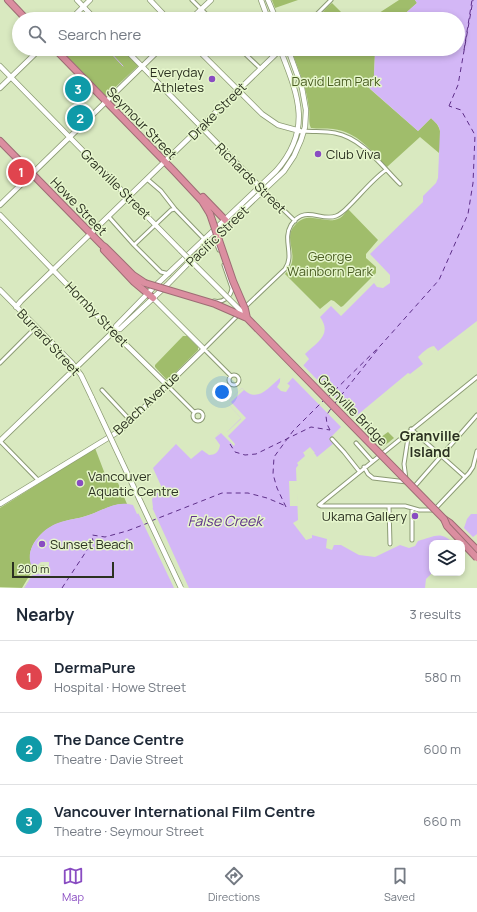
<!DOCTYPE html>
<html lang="en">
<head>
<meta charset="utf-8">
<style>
  :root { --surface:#fff; --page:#f2f2f3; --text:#1f2937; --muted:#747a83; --line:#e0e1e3; --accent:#894cc2 }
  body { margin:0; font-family:Manrope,sans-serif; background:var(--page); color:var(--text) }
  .controls { position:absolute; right:12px; bottom:12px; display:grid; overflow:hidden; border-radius:8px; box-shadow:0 2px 6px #0003 }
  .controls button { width:36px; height:36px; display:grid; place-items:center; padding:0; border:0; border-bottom:1px solid var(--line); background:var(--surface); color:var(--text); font:20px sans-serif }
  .scale { position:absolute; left:12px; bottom:10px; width:102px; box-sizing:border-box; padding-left:4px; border:2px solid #2b3121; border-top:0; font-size:11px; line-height:14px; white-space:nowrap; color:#2b3121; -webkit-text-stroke:3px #e6f6cc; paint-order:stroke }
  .you { position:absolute; left:222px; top:392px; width:14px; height:14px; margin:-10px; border:3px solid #fff; border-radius:50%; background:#1a73e8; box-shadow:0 0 0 6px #1a73e833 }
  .badge { display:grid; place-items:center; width:26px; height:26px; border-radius:50%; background:var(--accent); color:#fff; font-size:13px; font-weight:700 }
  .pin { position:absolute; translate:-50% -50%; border:2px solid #fff; box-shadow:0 1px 4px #0006 }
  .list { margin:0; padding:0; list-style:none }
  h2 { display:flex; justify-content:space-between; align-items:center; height:52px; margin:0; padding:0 16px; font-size:17px }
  h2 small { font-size:13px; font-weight:400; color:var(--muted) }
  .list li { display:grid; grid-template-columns:26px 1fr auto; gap:12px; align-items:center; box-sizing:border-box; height:72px; padding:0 16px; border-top:1px solid var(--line) }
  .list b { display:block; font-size:15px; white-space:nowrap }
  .list p { margin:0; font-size:13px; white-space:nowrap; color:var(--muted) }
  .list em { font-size:13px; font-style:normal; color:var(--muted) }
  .icon { flex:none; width:22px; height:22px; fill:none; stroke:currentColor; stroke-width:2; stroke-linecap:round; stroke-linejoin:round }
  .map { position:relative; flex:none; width:477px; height:588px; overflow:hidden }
  .search { position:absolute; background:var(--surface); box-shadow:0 2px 6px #0003; left:12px; right:12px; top:12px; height:44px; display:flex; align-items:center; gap:10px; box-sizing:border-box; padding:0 14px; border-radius:22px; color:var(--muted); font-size:15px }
  .sheet { height:268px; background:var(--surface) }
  nav { display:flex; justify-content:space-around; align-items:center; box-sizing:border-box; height:56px; border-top:1px solid var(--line); background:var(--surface); font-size:11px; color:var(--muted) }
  nav a { display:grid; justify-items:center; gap:2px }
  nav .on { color:var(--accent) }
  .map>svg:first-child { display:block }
  .green { fill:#a0bd6b }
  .water { fill:#d3b7f6 }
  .pier { fill:#d9e9c0 }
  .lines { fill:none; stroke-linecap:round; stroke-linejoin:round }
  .stream { stroke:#d3b7f6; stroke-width:1 }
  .ferry { stroke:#5e2f89; stroke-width:1; stroke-dasharray:5 4; stroke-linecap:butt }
  .street-casing { stroke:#8c9b74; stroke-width:5 }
  .secondary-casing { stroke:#8c9b74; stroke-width:6 }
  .highway-casing { stroke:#9d6d74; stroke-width:8 }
  .street { stroke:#fff; stroke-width:3 }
  .secondary { stroke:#fff; stroke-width:4.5 }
  .highway { stroke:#db8ea0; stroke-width:6 }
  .secondary-bridge-casing { stroke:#8c9b74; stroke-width:6; stroke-linecap:butt }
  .highway-bridge-casing { stroke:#9d6d74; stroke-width:8; stroke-linecap:butt }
  .secondary-bridge { stroke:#fff; stroke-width:4.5 }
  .highway-bridge { stroke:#db8ea0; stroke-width:6 }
  .poi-dot { fill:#894cc2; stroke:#e6f6cc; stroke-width:1.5 }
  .labels { text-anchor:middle; stroke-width:3; stroke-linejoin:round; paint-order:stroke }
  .poi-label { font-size:13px; fill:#2b3121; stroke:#e6f6cc; text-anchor:start }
  .park-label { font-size:13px; fill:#4a5d22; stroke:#e6f6cc }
  .street-label { font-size:13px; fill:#2b3121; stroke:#e6f6cc }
  .neighbourhood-label { font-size:14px; font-weight:bold; fill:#2b3121; stroke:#e6f6cc }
  .water-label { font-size:14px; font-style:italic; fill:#5e2f89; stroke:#e6f6cc }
</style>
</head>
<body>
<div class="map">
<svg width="477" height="588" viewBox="0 0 477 588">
  <rect width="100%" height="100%" fill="#d9e9c0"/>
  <path class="green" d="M272 0H298L275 8Z
    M399 0H415L417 3 399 19H373L379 13Z
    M332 3 348 19H317C322 13 327 7 332 3Z
    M60 49H122L138 66 106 96Z
    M291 49H372L375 52 374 76 367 84 370 89 418 131 431 118C433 120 437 123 438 126 442 132 441 146 439 153L420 137 387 167C371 151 358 132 333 129 325 128 318 129 311 128 308 123 310 116 309 109 307 88 298 69 291 49Z
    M348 209 378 240 366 254V258L376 267V273L343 306 341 307 334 301 331 300 320 309 285 274C303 256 281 240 295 225 309 209 325 226 340 218 343 216 346 212 348 209Z
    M183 336H187L198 347V350L169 379H166L155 367V365Z
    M388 432 394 438 383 447 377 440Z
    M95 448 108 482 118 483 127 504C112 503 100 512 86 516 78 519 70 519 62 522 47 526 30 541 30 557 30 561 32 565 33 569L42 563 47 565 33 574 24 588 0 587V508Z"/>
  <path class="water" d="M415 0H477V321L438 351 434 346C428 347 422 353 418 357L423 364 410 374 408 373 355 417 353 415 330 438 334 443 317 457 315 454H313L300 463 296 468 298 520 293 523 306 540 312 538V535L327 539 326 548 332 550 334 545H341L359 555 375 557 400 545 409 548 415 546 418 541C433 537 441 530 453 543H432V573L426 579 425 588H24L33 574 43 569 45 563 33 569C22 551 41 529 58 523 68 519 79 519 89 515 104 510 116 500 133 505L137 514 153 508 152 499 162 488 153 468 176 444 191 459 202 450 209 455C215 455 219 452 220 445L215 438 220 432H227L241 418 229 405V401L242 388C257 404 268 388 280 378L281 382 288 383 309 359 305 354C316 343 333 335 320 317L331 306 341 316 374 283 377 287 383 288 390 283V275L370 254 423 202V196L436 183 438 178 440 130 438 125 431 118 418 131 367 86V84L374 76 375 52 372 49H458V19H399L417 3Z
    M471 514H477V534L473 537 464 528 467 519Z"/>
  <path class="pier" d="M302 364 355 419 353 418 342 428 291 376Z
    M280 379 287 380V383L290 386 286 392 281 391 277 387 280 382Z
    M242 388 244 390 231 402 246 418 228 436 235 444 234 446 221 433 215 438 220 432H227L241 419 240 417 229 405V401Z
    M310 447 315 453 299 466 297 463 305 456 303 452H304Z
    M289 481H297L298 506H290Z
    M134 504 138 512 151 505 189 588H174Z
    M41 562H49V565L47 568 38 574 34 575 33 574 24 588H22L31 573 42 568 45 565H40L34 571 30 567 33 569Z"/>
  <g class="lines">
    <path class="stream" d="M107 49 123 66"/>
    <path class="ferry" d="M464 50 472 0
      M449 106 458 85 473 0
      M328 397 381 345 439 280 468 214 473 183 475 135 461 110 449 106
      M335 403 378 349
      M330 430 327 424 326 416 332 407
      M230 444 235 452 245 455 256 454 311 427 330 430
      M286 507 277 488 273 474 274 457 293 431 324 400
      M151 521 222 493H248L267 498 286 506
      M62 588 93 541 92 535 105 537 127 531 148 523"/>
    <defs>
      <path id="street" d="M192 0 211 19
        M312 19 331 0
        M240 49 260 68
        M304 131C314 132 325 131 335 133 362 138 381 165 400 184
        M147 179 161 191 175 209 204 239 217 245 219 250
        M263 190 295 221
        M109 217 134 245 161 272 169 274
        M134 245 171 210 175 209
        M214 301C223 303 231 297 232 288L224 265
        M244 308 285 269C295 255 282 240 291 225 305 204 321 222 336 216 342 214 347 208 351 204 361 194 374 178 386 170
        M0 363 36 327
        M229 380a5 5 0 1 1 10 0a5 5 0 1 1-10 0Z
        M231 376 204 349 239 314
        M477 377 319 505 321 506H405L419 510H434L469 473 473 467 477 451
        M167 385 194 412
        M102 390 130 420
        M193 416a5 5 0 1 1 10 0a5 5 0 1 1-10 0Z
        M411 429 465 477
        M332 439 344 452 359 471
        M0 441 38 480
        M356 443 372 461
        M364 467 368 474 373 478 407 482
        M406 479 404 464 408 438 406 433
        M414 487 477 415
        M389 506 390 544
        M412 510V540"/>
      <path id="secondary" d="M77 0 95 19
        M150 0 168 19
        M261 0 268 19
        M268 0 276 19
        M71 19 90 0
        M191 19 211 0
        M125 49 262 189
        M197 49 262 114 278 125 300 131
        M0 66 181 251
        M0 88 40 49
        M0 205 160 49
        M0 215 107 326 167 385
        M0 290 72 363 81 375 92 398
        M16 307 21 301 281 49
        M116 329H120L167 285 209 242 284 171 294 156 301 140 305 127 306 110 302 88 288 49
        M0 441 116 329V326L153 288 276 171C313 129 298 95 280 49
        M0 504 121 430 204 349 153 298"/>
      <path id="highway" d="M8 0 26 19
        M55 49 174 171 202 201 210 214
        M0 141 102 245 105 247 133 275 145 283
        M203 197 229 224
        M104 250 134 282 153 298
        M444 519 450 523 477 550"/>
    </defs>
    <use href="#street" class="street-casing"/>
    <use href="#secondary" class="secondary-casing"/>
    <use href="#highway" class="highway-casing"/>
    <use href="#street" class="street"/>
    <use href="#secondary" class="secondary"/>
    <use href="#highway" class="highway"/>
    <defs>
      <path id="secondary-bridge" d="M181 251 246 316
        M92 398 181 588"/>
      <path id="highway-bridge" d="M210 214 233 281 245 309 247 318
        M145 283 215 304 247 318 444 519 447 526 477 558"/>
    </defs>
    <use href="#secondary-bridge" class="secondary-bridge-casing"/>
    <use href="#highway-bridge" class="highway-bridge-casing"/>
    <use href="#secondary-bridge" class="secondary-bridge"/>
    <use href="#highway-bridge" class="highway-bridge"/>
  </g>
  <g class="poi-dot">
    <circle cx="212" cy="79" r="4"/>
    <circle cx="318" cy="154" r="4"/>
    <circle cx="80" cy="483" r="4"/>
    <circle cx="415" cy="516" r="4"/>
    <circle cx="42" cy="544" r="4"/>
  </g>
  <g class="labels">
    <g class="poi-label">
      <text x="204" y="77" text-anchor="end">Everyday<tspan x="204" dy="15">Athletes</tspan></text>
      <text x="326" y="159">Club Viva</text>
      <text x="88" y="481">Vancouver<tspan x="88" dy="15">Aquatic Centre</tspan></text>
      <text x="407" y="521" text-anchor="end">Ukama Gallery</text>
      <text x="50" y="549">Sunset Beach</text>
    </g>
    <g class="park-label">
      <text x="336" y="86">David Lam Park</text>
      <text x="330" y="261">George<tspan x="330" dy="15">Wainborn Park</tspan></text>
    </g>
    <g class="street-label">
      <text transform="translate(217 111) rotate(-45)" y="5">Drake Street</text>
      <text transform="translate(142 123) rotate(46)" y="5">Seymour Street</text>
      <text transform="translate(251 178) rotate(45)" y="5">Richards Street</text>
      <text transform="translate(116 184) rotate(45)" y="5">Granville Street</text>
      <text transform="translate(79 206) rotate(46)" y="5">Howe Street</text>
      <text transform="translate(217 236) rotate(-44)" y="5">Pacific Street</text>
      <text transform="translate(97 314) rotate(46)" y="5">Hornby Street</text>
      <text transform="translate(49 342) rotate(47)" y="5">Burrard Street</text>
      <text transform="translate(146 403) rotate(-43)" y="5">Beach Avenue</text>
      <text transform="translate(353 410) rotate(46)" y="5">Granville Bridge</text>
    </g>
    <g class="neighbourhood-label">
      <text x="430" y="441">Granville<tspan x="430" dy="16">Island</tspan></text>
    </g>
    <g class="water-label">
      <text x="225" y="526">False Creek</text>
    </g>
  </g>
</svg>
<div class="controls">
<button><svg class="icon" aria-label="layers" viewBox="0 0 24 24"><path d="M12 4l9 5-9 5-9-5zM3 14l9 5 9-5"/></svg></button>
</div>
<div class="scale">200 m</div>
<div class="you"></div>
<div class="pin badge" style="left:21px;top:172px;background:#e0444e">1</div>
<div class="pin badge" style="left:80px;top:118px;background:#0f9aa8">2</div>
<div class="pin badge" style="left:78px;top:89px;background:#0f9aa8">3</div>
<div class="search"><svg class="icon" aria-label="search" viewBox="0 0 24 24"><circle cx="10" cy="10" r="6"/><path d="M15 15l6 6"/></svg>Search here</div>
</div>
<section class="sheet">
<h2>Nearby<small>3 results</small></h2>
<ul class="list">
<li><span class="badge" style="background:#e0444e">1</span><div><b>DermaPure</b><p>Hospital · Howe Street</p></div><em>580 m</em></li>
<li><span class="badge" style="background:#0f9aa8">2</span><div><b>The Dance Centre</b><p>Theatre · Davie Street</p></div><em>600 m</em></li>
<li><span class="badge" style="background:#0f9aa8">3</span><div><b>Vancouver International Film Centre</b><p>Theatre · Seymour Street</p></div><em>660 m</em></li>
</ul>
</section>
<nav>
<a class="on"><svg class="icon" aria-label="map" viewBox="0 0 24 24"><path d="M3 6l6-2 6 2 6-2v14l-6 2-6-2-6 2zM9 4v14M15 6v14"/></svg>Map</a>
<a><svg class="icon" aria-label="directions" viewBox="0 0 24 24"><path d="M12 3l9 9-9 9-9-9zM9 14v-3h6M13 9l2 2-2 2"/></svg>Directions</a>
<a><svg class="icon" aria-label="saved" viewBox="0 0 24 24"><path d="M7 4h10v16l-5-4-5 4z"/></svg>Saved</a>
</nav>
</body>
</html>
